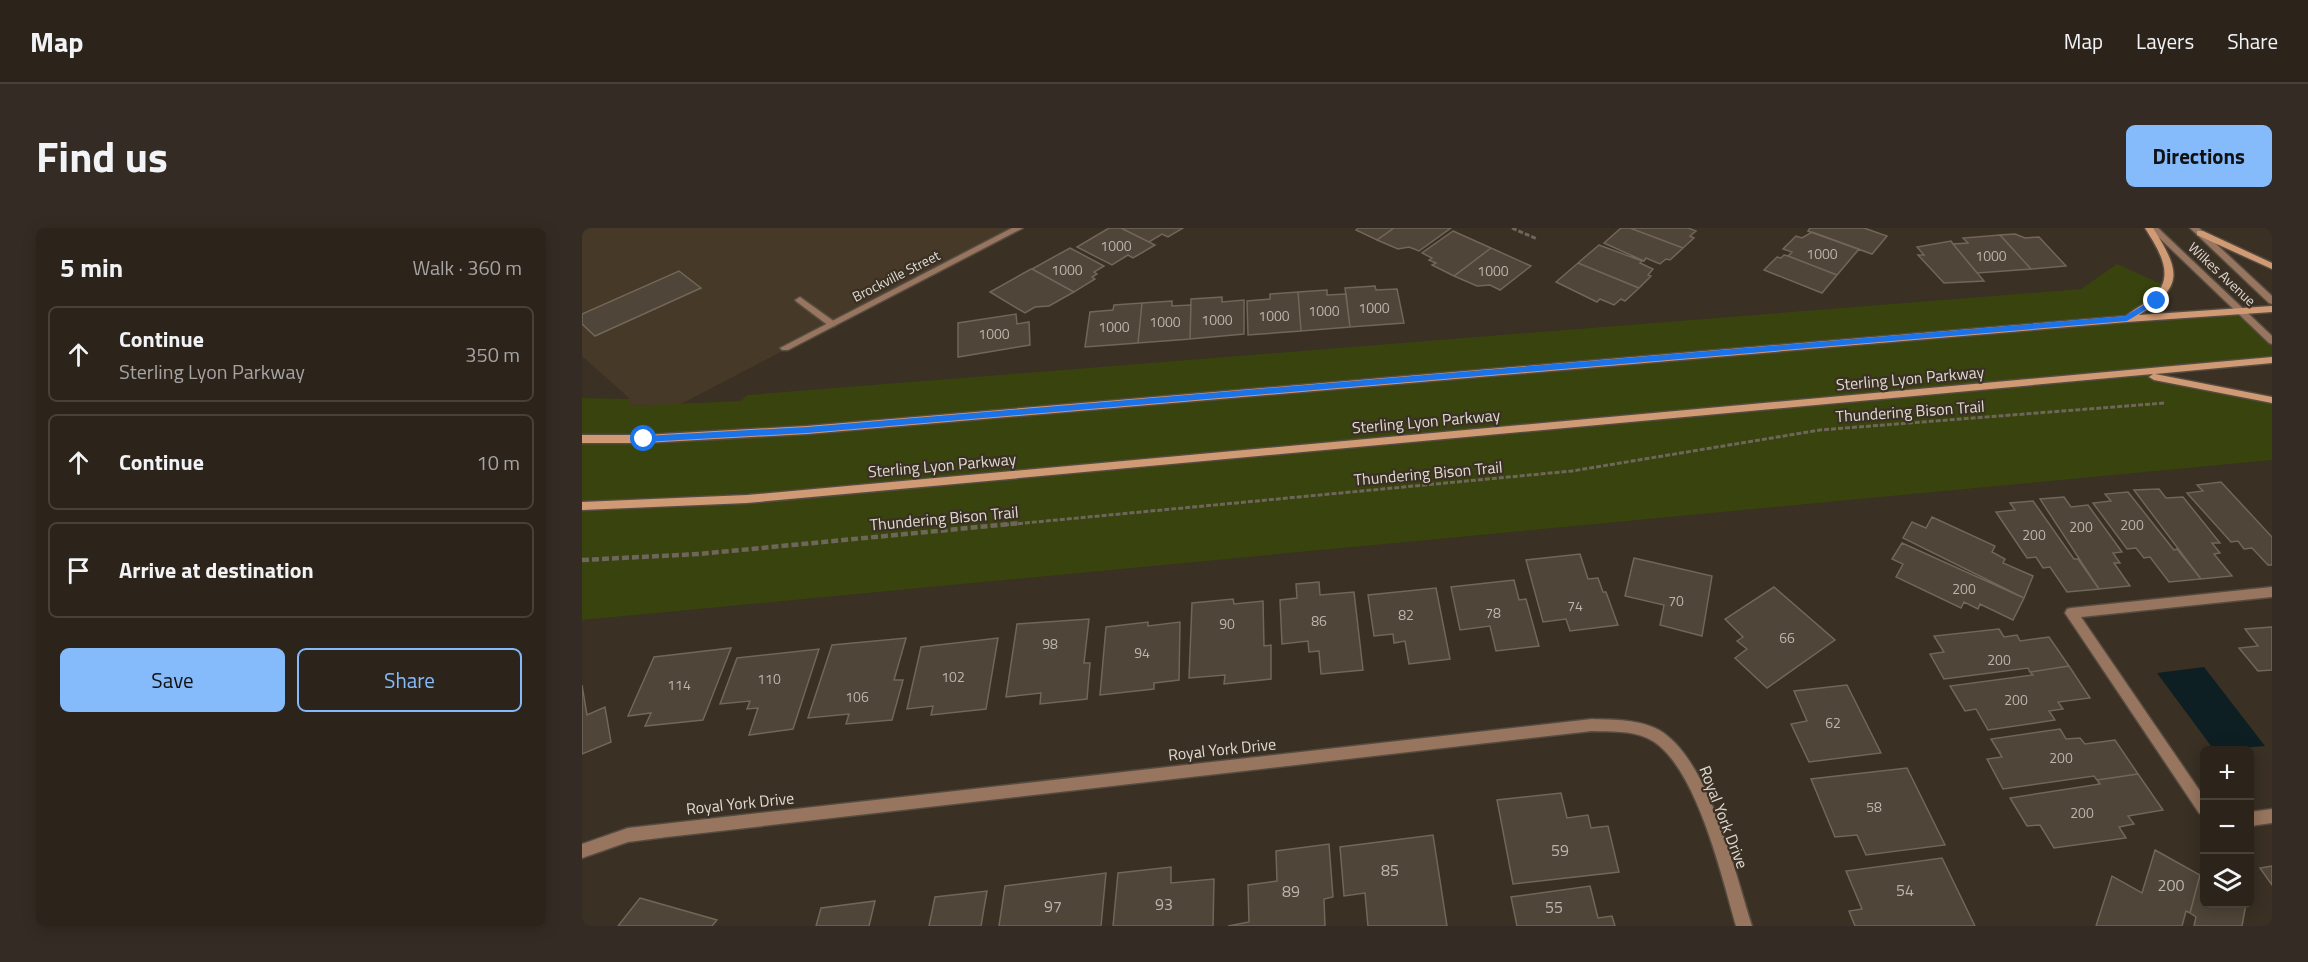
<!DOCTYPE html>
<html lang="en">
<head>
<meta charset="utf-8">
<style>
  :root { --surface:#2c241b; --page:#342c24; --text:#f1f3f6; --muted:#a6a4a3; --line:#48413a; --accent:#85bbfb }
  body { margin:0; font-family:"Titillium Web",sans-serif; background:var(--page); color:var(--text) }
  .controls { position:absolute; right:18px; bottom:18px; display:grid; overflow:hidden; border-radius:9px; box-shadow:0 3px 15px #0003 }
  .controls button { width:54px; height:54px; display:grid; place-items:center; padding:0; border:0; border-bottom:2px solid var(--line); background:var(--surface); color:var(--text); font:30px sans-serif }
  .stop { position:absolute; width:18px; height:18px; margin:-14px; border:4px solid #1a73e8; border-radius:50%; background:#fff }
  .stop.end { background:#1a73e8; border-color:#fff; box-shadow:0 2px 6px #0008 }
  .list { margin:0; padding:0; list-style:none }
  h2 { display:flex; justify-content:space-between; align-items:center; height:78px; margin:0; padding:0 24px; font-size:26px }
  h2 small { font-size:20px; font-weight:400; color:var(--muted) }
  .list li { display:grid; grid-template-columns:39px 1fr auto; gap:18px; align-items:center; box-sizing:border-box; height:96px; margin:0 12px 12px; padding:0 12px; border:2px solid var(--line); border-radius:9px }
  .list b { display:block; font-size:22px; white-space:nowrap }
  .list p { margin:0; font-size:20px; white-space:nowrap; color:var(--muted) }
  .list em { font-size:20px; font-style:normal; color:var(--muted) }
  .actions { display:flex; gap:12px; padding:18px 24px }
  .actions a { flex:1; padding:14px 0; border:2px solid var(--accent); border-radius:9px; text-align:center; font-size:21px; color:var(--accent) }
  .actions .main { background:var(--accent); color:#111 }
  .icon { flex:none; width:33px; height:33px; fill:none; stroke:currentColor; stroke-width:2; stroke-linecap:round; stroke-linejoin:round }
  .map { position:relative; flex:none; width:1690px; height:698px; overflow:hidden; border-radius:9px }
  header { display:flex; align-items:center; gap:36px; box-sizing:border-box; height:84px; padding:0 30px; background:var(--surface); border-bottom:2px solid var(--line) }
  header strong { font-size:28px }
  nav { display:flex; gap:33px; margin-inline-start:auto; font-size:21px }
  .intro { display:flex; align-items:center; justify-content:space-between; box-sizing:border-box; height:144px; padding:0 36px }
  h1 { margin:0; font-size:42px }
  .button { padding:15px 27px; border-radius:9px; background:var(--accent); color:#111; font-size:21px; font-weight:700 }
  main { display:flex; gap:36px; padding:0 36px }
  aside { flex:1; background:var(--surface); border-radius:9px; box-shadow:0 3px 15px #0003 }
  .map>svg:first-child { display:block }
  .built { fill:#473927 }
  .green { fill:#38430e }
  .water { fill:#0e1f23 }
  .building { fill:#4f4538; stroke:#726659; stroke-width:1.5 }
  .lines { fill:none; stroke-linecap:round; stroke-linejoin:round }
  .service-casing { stroke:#554b40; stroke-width:3 }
  .minor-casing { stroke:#554b40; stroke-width:3 }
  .secondary-casing { stroke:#554b40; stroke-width:3 }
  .path-far1 { stroke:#6f665b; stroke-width:3; stroke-dasharray:5 2; stroke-linecap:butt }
  .path { stroke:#6f665b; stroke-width:4.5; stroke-dasharray:7 3; stroke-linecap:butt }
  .service { fill:#97755e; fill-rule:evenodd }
  .minor { fill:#97755e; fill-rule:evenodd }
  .secondary { fill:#d09a75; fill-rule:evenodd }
  .route { fill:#1a73e8 }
  .labels { text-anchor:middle; stroke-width:4.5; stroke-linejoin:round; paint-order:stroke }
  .number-label { font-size:14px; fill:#bcb5ac }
  .far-street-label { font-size:14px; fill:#e0dad2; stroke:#3a3024 }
  .street-label { font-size:16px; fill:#e0dad2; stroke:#3a3024 }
  .near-number-label { font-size:16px; fill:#bcb5ac }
</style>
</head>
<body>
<header>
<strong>Map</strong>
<nav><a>Map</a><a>Layers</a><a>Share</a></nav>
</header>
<div class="intro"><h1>Find us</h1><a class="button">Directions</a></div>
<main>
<aside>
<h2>5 min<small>Walk · 360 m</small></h2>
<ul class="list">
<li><svg class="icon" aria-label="ahead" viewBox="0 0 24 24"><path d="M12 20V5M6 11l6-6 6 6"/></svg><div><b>Continue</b><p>Sterling Lyon Parkway</p></div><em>350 m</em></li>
<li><svg class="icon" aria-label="ahead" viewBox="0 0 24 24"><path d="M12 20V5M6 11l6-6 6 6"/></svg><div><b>Continue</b></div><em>10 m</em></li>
<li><svg class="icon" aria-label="arrive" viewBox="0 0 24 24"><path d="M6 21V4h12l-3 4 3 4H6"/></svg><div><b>Arrive at destination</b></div></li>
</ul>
<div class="actions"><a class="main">Save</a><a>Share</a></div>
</aside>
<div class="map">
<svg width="1690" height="698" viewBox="0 0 1690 698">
  <rect width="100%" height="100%" fill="#3a3024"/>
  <path class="built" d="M0 0H437L97 177 45 178 47 170 0 128Z"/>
  <path class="green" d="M1535 36 1586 59 1546 90 1659 82 1690 113V132L1560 147 1690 172V232L0 392V170L47 171 46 178 159 173 165 167 1499 61Z"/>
  <path class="water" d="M1622 439 1683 518 1632 522 1575 445Z"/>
  <path class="building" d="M527 0H539L573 17 551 30 546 27 530 37 495 19Z
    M539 0H601L586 9 580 6 567 14Z
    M776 0H812L795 12 774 2Z
    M812 0H869L837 23 827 19 816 21 795 12Z
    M1039 0H1048L1101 20 1088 32 1084 31 1078 36 1064 30 1062 33 1022 15Z
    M1048 0H1106L1114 3 1108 8 1112 10 1101 20Z
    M1228 0H1282L1305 8 1290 26 1226 3Z
    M871 3 909 20 872 48 850 37 854 35 847 32 850 30 840 25Z
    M1230 4 1277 21 1255 47 1206 28 1210 24 1201 21 1214 8 1220 10Z
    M1433 6 1443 10 1457 9 1484 38 1449 41 1418 7Z
    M1418 7 1449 41 1395 45 1371 16 1386 15 1381 10Z
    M1369 13 1371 16 1402 53 1362 55 1336 27H1342L1335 19Z
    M1017 17 1060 33 1058 35 1071 41 1066 47 1069 48 1057 60 996 35Z
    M488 20 522 38 512 44 515 46 510 49 513 51 492 64 450 41Z
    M909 20 949 38 918 62 908 57 895 58 872 48Z
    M1202 27 1206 28 1255 47 1240 65 1182 42 1195 29 1199 30Z
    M996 35 1057 60 1043 73 1039 71 1032 77 1018 71 1015 74 974 54Z
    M449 41H450L492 64 467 78 453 79 443 85 408 64Z
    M97 43 119 60 13 108 0 96V86Z
    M793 58 794 62 815 61 822 95 768 99 763 60Z
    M745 62V67L764 66 768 99 719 103 716 64Z
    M716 64 719 103 666 107 665 73 688 71V66Z
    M640 69V74L662 72V106L608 111 609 71Z
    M590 73V78L609 77 608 111 556 115 560 75Z
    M560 75 556 115 503 119 508 84 531 82 532 77Z
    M434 86 435 96 447 94 448 117 376 129V95Z
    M1639 254 1690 309V337H1686L1670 320 1662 321 1656 313 1649 314 1605 265 1621 263 1615 257Z
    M1577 261 1584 270 1601 269 1638 315H1630L1638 325 1632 326 1650 348 1619 351 1552 262Z
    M1546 264 1592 322 1595 321 1619 351 1587 354 1568 329 1562 330 1554 320 1545 321 1511 275 1529 273 1523 266Z
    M1482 269 1489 279 1506 277 1540 324 1531 325 1538 335H1532L1548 358 1517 361 1458 271Z
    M1451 273 1492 331H1496L1517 361 1485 364 1468 339 1461 340 1454 329 1445 330 1414 284 1433 282 1428 275Z
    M1350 289 1413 318 1410 324 1423 331 1421 335 1451 348 1442 370 1321 310 1330 294 1344 300Z
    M1320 315 1442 370 1431 392 1398 376 1396 381 1382 374 1379 380 1314 349 1321 336 1310 331Z
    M998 326 1006 351 1016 350 1021 364H1024L1036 397 988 403 984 391 961 394 944 332Z
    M1052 330 1130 348 1120 408 1078 397 1082 377 1043 368Z
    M932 352 937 372 944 371 957 418 914 423 908 398 878 402 869 359Z
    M737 354 738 367 772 364 781 442 739 446 737 423 727 424 726 413 700 416 698 372 715 370 714 356Z
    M1192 359 1253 412 1185 460 1153 430 1165 421 1155 413 1161 409 1143 391Z
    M854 360 868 431 827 436 823 413 812 415 811 406 792 408 786 367Z
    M651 371 652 376 681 373 682 418 689 417V451L642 456 643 447 607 450 610 375Z
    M507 391 502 435H508L505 471 458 476 459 465 424 469 435 396Z
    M566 394V398L598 394 597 452 572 455V461L518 467 524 399Z
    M1690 399V442L1676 443 1657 420 1676 418 1663 401Z
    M1417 401 1422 409 1435 407 1438 413 1467 409 1487 438 1448 444 1446 440 1362 451 1348 426 1362 424 1352 408Z
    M324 410 312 452H321L310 492 264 496 267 486 226 490 250 417Z
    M416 410 404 481 349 487 351 478 325 481 339 419Z
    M149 420 121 492 63 498 69 485 46 488 72 429Z
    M237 421 211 501 167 507 176 480 165 481 168 473 138 476 155 430Z
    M1487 438 1508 470 1476 474 1481 481 1467 483 1473 492 1406 502 1394 481 1383 483 1368 458 1451 447 1448 444Z
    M0 457 5 487 23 479 29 514 0 526Z
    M1265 457 1299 525 1227 534 1209 496 1225 493 1212 463Z
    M1478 501 1484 511 1498 510 1503 516 1533 512 1556 546 1515 552 1512 548 1421 561 1405 531 1420 529 1409 511Z
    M1325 540 1363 617 1284 627 1275 607 1253 609 1229 551Z
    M1556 546 1581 582 1546 588 1552 596 1537 599 1544 610 1472 620 1458 597 1445 598 1428 570 1518 556 1515 552Z
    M979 565 985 590 1006 587 1009 600 1026 598 1037 644 931 656 915 572Z
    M851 607 865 698H786L783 665 762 668 758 619Z
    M747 616 751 669 742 671 743 698H646L667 694 666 657 695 653 694 623Z
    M1573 622 1618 647 1608 685 1604 683 1600 698H1514L1530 648 1560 665Z
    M1360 630 1393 698H1273L1267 683 1280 681 1264 643Z
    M1690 638V657L1678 640Z
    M589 639V655L632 651 631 698H531L536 645Z
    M524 645 519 698H417L423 658Z
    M1618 647 1622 649V676H1664L1660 698H1612L1614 689 1608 685Z
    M1008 658 1016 690 1030 688 1033 698H935L929 669Z
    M405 663 399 698H347L353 669Z
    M58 670 135 692 130 698H36Z
    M293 673 287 698H234L239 680Z"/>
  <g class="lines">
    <defs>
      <path id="service" d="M218 69 253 94V98H247L215 74 213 72Z
        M1690 359V369L1499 389 1622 569V587L1617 585 1483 385 1485 381 1489 380Z
        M1690 581V595L1668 598V584Z"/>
      <path id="minor" d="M430 0H441L206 122H200L198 120Z
        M1567 0H1576L1690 108V116L1687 115Z
        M1608 0H1617L1690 68V76L1687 75Z
        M1010 491C1032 492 1057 491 1077 502 1127 531 1153 645 1170 698H1154C1140 650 1113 531 1065 510 1048 502 1028 504 1010 503L85 609 46 614 0 630V616L46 600Z"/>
      <path id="secondary" d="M1563 0H1571C1598 43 1603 58 1557 87L1690 78V84L1545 94 225 206 62 215H0V207H62L225 198 1544 88C1552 81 1563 76 1571 69 1595 48 1576 21 1563 0Z
        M1615 3H1621L1690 35V41L1615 7Z
        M1690 129V135L1573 146 1690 169V175L1572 152 1567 149 1571 146 165 275 0 282V274L165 267Z"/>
    </defs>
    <use href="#service" class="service-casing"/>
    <use href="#minor" class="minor-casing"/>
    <use href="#secondary" class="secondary-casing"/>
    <path class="path-far1" d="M930 0 955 11
      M422 297 990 243 1238 202 1583 175"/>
    <path class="path" d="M0 332 117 326 438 295"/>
    <use href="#service" class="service"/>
    <use href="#minor" class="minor"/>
    <use href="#secondary" class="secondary"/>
  </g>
  <path class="route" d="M1572 71 1578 73 1545 93 225 205 62 214 58 211 62 208 225 199 1543 88Z"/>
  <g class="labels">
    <g class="number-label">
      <text x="534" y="23">1000</text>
      <text x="1240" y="31">1000</text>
      <text x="1409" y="33">1000</text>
      <text x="485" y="47">1000</text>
      <text x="911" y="48">1000</text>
      <text x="792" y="85">1000</text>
      <text x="742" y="88">1000</text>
      <text x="692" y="93">1000</text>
      <text x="635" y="97">1000</text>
      <text x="583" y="99">1000</text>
      <text x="532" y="104">1000</text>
      <text x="412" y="111">1000</text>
      <text x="1550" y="302">200</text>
      <text x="1499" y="304">200</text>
      <text x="1452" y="312">200</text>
      <text x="1382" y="366">200</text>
      <text x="1094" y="378">70</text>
      <text x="993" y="383">74</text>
      <text x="911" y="390">78</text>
      <text x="824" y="392">82</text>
      <text x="737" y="398">86</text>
      <text x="645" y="401">90</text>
      <text x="1205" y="415">66</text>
      <text x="468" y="421">98</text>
      <text x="560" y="430">94</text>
      <text x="1417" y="437">200</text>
      <text x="371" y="454">102</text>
      <text x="187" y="456">110</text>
      <text x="97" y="462">114</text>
      <text x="275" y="474">106</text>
      <text x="1434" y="477">200</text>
      <text x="1251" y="500">62</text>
      <text x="1479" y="535">200</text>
      <text x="1292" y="584">58</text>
      <text x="1500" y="590">200</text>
    </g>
    <g class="far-street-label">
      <text transform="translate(1640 46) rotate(43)" y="5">Wilkes Avenue</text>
      <text transform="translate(314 48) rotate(-27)" y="5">Brockville Street</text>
    </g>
    <g class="street-label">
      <text transform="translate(1328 150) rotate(-5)" y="6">Sterling Lyon Parkway</text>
      <text transform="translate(1328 183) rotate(-4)" y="6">Thundering Bison Trail</text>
      <text transform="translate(844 193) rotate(-5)" y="6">Sterling Lyon Parkway</text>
      <text transform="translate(360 237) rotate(-5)" y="6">Sterling Lyon Parkway</text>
      <text transform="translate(846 245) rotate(-5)" y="6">Thundering Bison Trail</text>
      <text transform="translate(362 290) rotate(-5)" y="6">Thundering Bison Trail</text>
      <text transform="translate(640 521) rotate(-6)" y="6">Royal York Drive</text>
      <text transform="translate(158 575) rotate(-6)" y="6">Royal York Drive</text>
      <text transform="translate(1142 589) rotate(69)" y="6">Royal York Drive</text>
    </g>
    <g class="near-number-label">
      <text x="978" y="628">59</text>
      <text x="808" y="648">85</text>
      <text x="1589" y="663">200</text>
      <text x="1323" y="668">54</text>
      <text x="709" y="669">89</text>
      <text x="582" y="682">93</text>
      <text x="471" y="684">97</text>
      <text x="972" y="685">55</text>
    </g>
  </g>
</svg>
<div class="controls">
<button>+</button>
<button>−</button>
<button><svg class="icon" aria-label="layers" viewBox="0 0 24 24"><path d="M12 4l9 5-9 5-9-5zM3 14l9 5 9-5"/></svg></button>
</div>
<div class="stop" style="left:62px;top:211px"></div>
<div class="stop end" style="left:1575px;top:73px"></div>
</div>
</main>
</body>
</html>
